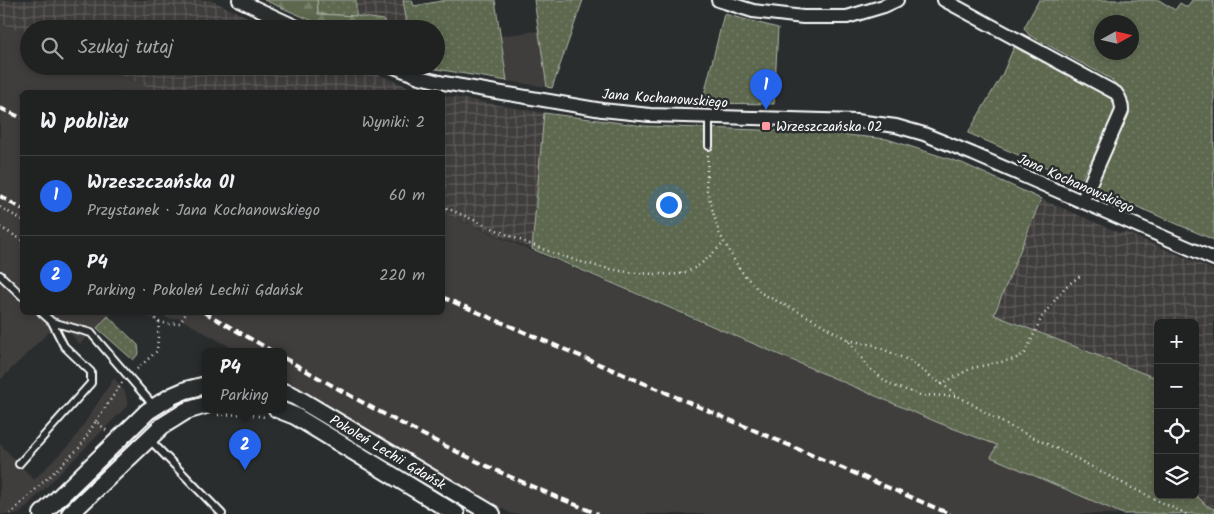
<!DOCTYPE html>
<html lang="pl">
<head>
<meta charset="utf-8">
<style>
  :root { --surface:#202222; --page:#282a2a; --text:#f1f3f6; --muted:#a2a4a5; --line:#3d3f40; --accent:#2563eb }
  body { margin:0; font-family:Kalam,sans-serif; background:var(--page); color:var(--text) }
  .controls { position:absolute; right:15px; bottom:15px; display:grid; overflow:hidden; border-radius:8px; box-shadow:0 2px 8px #0003 }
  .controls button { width:45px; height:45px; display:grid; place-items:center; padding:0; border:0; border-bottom:1px solid var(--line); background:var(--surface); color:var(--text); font:25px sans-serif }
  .compass { position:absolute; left:1094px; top:15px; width:45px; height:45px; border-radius:50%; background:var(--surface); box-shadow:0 2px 8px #0003; rotate:82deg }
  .you { position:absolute; left:668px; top:204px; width:18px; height:18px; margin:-12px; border:4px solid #fff; border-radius:50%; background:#1a73e8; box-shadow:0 0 0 8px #1a73e833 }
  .badge { display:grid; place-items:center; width:32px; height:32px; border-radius:50%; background:var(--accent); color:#fff; font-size:16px; font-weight:700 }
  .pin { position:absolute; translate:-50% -41px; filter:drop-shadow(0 1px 2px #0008) }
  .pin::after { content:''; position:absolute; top:26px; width:18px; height:15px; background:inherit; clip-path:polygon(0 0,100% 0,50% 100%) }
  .popup { position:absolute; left:202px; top:348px; width:85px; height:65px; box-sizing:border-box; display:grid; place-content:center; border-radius:8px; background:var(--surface); filter:drop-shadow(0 1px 4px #0005); font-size:16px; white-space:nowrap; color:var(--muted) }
  .popup b { font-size:19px; color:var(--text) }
  .popup::after { content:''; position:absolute; left:50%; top:100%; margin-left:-10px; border:10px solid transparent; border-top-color:var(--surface) }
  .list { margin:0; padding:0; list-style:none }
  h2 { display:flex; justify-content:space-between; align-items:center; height:65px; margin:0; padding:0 20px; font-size:21px }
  h2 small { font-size:16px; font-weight:400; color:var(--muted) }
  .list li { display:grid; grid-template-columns:32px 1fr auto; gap:15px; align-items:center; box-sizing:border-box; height:80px; padding:0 20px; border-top:1px solid var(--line) }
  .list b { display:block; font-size:19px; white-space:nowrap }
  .list p { margin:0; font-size:16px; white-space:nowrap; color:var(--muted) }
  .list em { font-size:16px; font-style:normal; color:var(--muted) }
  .icon { flex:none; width:28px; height:28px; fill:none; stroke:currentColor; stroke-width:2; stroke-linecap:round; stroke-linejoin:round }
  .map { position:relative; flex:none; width:1214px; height:514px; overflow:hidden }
  .search { position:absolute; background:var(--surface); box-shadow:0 2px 8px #0003; left:20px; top:20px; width:425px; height:55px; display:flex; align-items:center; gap:12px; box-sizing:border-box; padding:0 18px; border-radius:28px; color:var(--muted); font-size:19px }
  .panel { position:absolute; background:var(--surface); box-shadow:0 2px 8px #0003; left:20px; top:90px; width:425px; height:225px; border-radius:8px }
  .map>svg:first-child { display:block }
  .built { fill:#403e3d }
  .industrial { fill:url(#industrial-grid) }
  .green { fill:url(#green-dots); stroke:#aeb4a7; fill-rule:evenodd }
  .forest { fill:url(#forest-firs); stroke:#aeb4a7 }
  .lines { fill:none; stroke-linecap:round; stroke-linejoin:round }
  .service-casing { stroke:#fff; stroke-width:10 }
  .minor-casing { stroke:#fff; stroke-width:16 }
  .tertiary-casing { stroke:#fff; stroke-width:20 }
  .path { stroke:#fff; stroke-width:2.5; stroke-dasharray:1 4; stroke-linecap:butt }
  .service { stroke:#2a2d2e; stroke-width:6 }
  .minor { stroke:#2a2d2e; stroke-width:12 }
  .tertiary { stroke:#2a2d2e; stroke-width:16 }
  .rail { stroke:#fff; stroke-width:4; stroke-dasharray:8 4; stroke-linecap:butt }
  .poi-dot { fill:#ff9aa2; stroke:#2a2d2e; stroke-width:2 }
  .labels { text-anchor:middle; stroke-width:5; stroke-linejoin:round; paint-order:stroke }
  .street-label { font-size:14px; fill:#fff; stroke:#2a2d2e }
  .poi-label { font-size:14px; fill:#fff; stroke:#2a2d2e; text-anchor:start }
</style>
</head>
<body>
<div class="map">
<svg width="1214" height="514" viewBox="0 0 1214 514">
  <defs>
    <pattern id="industrial-grid" width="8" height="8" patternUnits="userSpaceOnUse" patternTransform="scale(1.25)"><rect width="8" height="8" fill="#403e3d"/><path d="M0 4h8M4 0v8" fill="none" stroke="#5d5b5a"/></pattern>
    <pattern id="green-dots" width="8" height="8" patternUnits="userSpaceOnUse" patternTransform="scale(1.25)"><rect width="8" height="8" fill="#5d684f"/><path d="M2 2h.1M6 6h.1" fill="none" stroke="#757f69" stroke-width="1.8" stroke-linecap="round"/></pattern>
    <pattern id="forest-firs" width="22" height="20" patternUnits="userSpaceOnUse" patternTransform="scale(1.25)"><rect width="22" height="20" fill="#5d684f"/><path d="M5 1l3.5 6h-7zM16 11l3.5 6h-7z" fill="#757f69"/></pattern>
  </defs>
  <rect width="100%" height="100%" fill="#2a2d2e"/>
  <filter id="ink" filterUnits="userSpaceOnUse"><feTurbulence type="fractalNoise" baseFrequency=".02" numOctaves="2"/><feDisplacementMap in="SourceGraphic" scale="10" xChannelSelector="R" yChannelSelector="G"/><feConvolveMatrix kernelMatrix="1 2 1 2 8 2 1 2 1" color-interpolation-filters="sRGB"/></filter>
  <g filter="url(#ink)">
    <path class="built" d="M0 23 29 36V66H99L160 92H22V312L112 313 80 344 59 322 0 380Z
      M538 31 547 87 507 81 500 36Z
      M443 213 939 423 997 445 992 457 1123 514H512L484 499 284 379V351H237L179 318 169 319 160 313 442 312Z
      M114 378 125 392 128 405 19 514H0V444L34 480 73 441Z"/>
    <path class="industrial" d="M0 0H210L274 29H29V36L0 23Z
      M356 0H403L408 29H384V20L356 16Z
      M99 66H357L419 91 430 92H160Z
      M442 95 544 113 532 249 443 213Z
      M1041 199 1120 233 1125 232 1214 270V509L1207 506 1195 494V323H1158V379L994 315Z"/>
    <path class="green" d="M317 0H356V16L318 14Z
      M403 0H412L414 6 447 0H495L507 81 419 66H436V29H408Z
      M534 0H583L552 88 547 87Z
      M1039 0H1159L1175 10 1180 3 1187 7 1192 0H1214V240L1096 189V184L1127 114 1119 88 1111 79 1029 35 1024 28ZM1102 22H1132V52H1102Z
      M724 14 778 28 774 104 702 103Z
      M1014 47 1115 100 1116 114 1080 182 968 133 1002 75Z
      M544 113 644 126 817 132 887 139 962 163 1041 199 994 315 1158 379V495L1195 494 1207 506 1214 509V514H1123L991 457 997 445 939 423 532 249Z
      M108 316 138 345 139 353 133 360 97 328Z"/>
    <path class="forest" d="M264 0H317L318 14 356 16 384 20V29H331Z"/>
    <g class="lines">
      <defs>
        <path id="service" d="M709 146V116
          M0 275 22 296
          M41 312 52 322 91 333 154 406
          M150 440 222 514
          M19 464 91 383V372L64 346 52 322"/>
        <path id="minor" d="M239 0 301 29
          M718 0 753 11 803 17H847L884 6 897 0
          M944 0 1116 93C1121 99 1122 104 1122 111L1082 202
          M392 66 419 77 444 83 602 110 650 115 857 121 896 126 924 134 973 154 1214 259"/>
        <g id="tertiary">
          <path id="s1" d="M284 392 294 396 492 514"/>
          <path d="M277 409 295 416 456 514"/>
          <path d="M42 514 148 411 172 396 186 390 206 385"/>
          <path d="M70 514 162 426 186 411 206 405"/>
        </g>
      </defs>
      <use href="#service" class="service-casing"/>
      <use href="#minor" class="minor-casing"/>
      <use href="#tertiary" class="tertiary-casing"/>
      <path class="path" d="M708 155 706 187 719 233 740 270 761 293 809 317 848 340 869 368 889 384 920 395 958 396 1007 425 1064 452 1132 488 1186 514
        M442 206C510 235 584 274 659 274 665 274 672 275 678 274 698 271 710 255 724 243
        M0 207 22 220
        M0 227 22 240
        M159 322 168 324 180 323 187 312
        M848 340 873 345 908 360 957 395
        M137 369 157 351 159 322 147 312
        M941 384 972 368 1015 359 1025 353 1042 317 1065 287 1080 276
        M218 415 245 414 265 417
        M96 421 122 383
        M10 514 80 447 96 421 107 431"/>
      <use href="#service" class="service"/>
      <use href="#minor" class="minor"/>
      <use href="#tertiary" class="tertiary"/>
      <path class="rail" d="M0 108 22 118
        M0 196 22 209
        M442 297 950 514
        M204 312 272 351
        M284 358C345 393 405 427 468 457 511 478 554 496 598 514"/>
    </g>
  </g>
  <rect class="poi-dot" x="761" y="121" width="10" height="10" rx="2.5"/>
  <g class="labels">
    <g class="street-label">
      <text transform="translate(665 98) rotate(4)" y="5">Jana Kochanowskiego</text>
      <text transform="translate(1076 183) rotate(24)" y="5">Jana Kochanowskiego</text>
      <text dy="5" stroke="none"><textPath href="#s1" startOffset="120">Pokoleń Lechii Gdańsk</textPath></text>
    </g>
    <g class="poi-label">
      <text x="776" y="131">Wrzeszczańska 02</text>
    </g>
  </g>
</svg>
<div class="controls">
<button>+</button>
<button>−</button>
<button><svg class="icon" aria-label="locate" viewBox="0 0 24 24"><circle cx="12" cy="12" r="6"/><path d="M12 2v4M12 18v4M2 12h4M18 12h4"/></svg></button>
<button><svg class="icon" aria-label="layers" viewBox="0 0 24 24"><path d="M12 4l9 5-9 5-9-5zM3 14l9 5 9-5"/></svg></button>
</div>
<svg class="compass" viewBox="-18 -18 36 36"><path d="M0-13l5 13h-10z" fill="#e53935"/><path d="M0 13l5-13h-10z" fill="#a2a4a5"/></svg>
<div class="you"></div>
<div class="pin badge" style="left:766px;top:110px">1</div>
<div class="pin badge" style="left:245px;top:470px">2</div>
<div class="popup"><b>P4</b>Parking</div>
<div class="search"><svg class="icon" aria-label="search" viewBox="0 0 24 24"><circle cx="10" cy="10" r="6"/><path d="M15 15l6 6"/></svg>Szukaj tutaj</div>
<section class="panel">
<h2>W pobliżu<small>Wyniki: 2</small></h2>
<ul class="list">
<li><span class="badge">1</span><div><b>Wrzeszczańska 01</b><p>Przystanek · Jana Kochanowskiego</p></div><em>60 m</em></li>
<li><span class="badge">2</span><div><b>P4</b><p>Parking · Pokoleń Lechii Gdańsk</p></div><em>220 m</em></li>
</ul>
</section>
</div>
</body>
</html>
